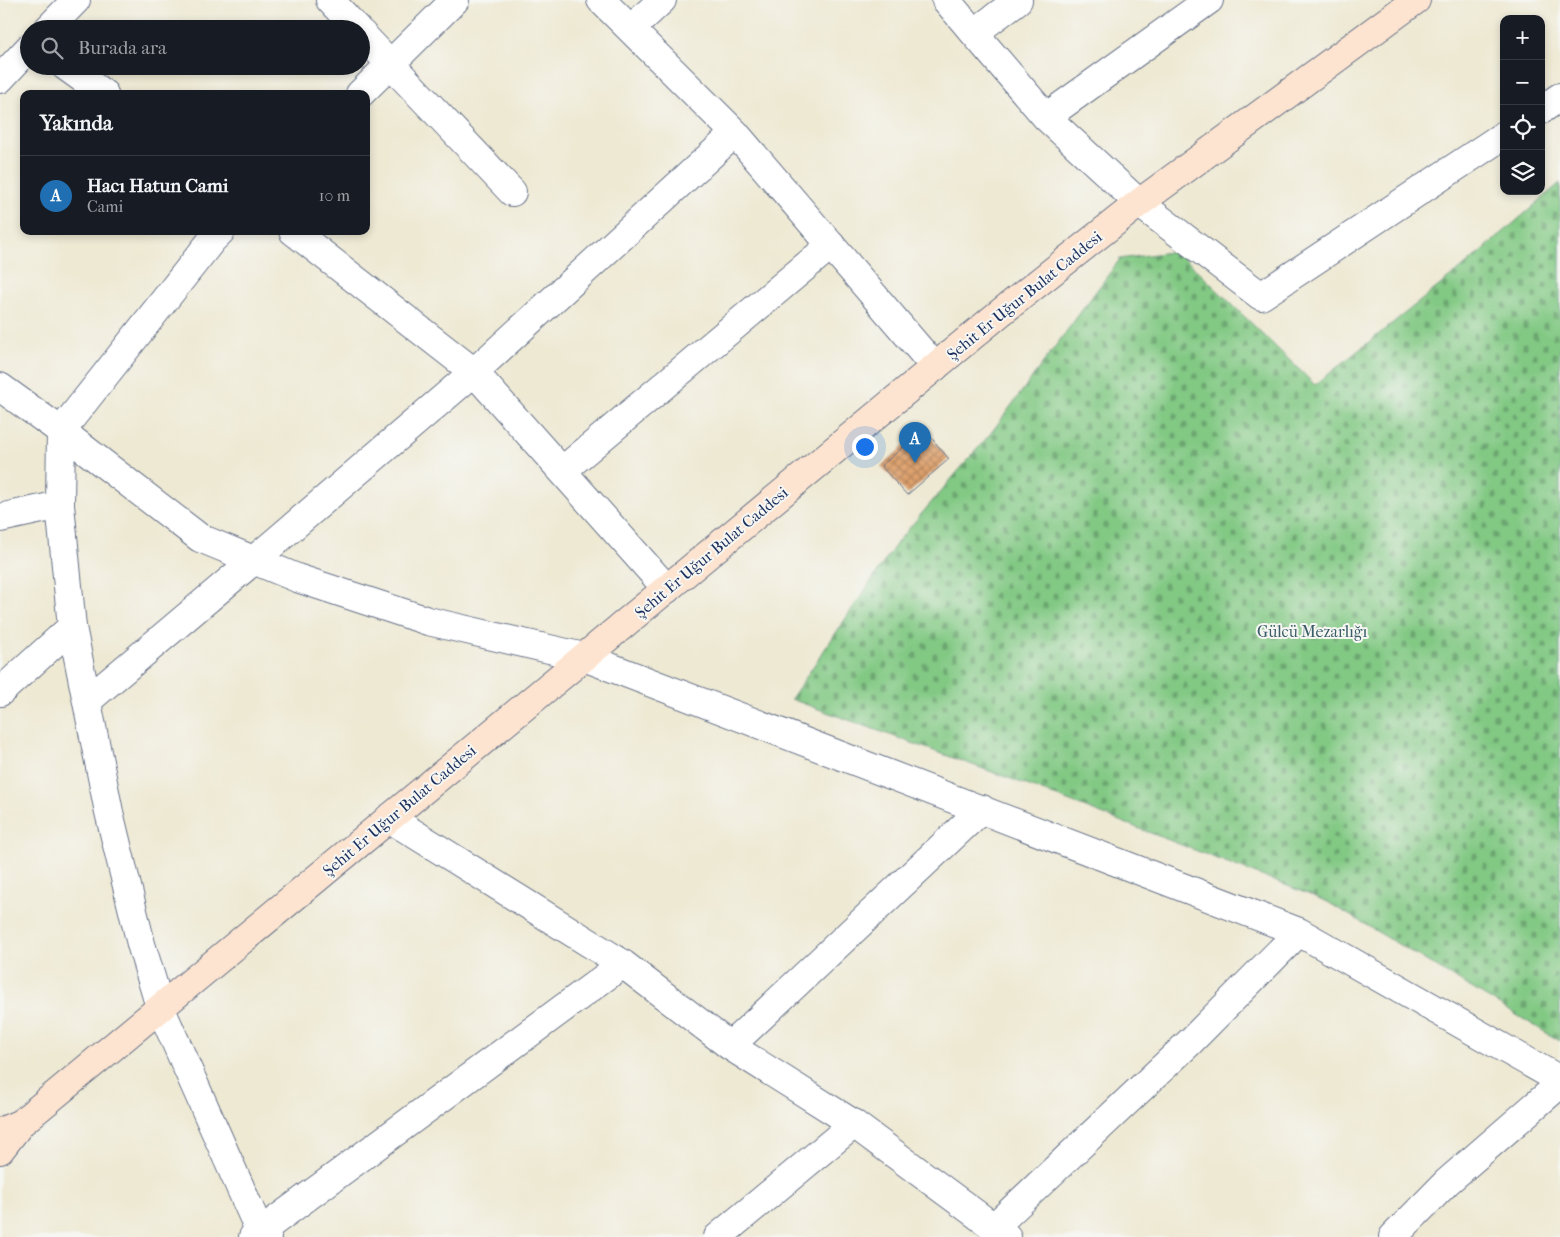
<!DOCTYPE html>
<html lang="tr">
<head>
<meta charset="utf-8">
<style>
  :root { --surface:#171b24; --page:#20242c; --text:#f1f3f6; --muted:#9ea1a6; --line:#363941; --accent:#1f6fb2 }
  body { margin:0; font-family:"IM FELL French Canon",serif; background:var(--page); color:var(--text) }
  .controls { position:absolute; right:15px; top:15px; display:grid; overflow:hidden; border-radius:10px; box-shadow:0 2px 8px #0003 }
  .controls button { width:45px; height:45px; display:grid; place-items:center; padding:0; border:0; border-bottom:1px solid var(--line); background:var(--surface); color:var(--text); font:25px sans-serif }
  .you { position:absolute; left:864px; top:446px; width:18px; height:18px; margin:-12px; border:4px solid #fff; border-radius:50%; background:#1a73e8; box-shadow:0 0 0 8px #1a73e833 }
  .badge { display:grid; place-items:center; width:32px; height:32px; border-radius:50%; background:var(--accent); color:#fff; font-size:16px; font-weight:700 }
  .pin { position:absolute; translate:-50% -41px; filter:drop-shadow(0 1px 2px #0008) }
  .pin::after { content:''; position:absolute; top:26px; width:18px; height:15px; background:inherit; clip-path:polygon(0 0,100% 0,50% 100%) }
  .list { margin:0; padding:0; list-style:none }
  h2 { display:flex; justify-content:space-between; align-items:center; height:65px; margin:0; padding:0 20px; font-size:21px }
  h2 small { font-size:16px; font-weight:400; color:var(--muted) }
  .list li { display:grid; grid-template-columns:32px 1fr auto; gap:15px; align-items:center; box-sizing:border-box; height:80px; padding:0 20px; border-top:1px solid var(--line) }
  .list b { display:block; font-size:19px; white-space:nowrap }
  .list p { margin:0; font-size:16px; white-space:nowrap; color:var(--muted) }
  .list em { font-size:16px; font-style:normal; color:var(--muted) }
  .icon { flex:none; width:28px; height:28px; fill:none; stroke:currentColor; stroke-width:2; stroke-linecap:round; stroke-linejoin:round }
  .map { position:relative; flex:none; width:1560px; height:1237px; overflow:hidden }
  .search { position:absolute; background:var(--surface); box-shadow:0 2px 8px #0003; left:20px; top:20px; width:350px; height:55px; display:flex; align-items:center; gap:12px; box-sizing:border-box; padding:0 18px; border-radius:28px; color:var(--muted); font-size:19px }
  .panel { position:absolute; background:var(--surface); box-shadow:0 2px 8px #0003; left:20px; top:90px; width:350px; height:145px; border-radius:10px }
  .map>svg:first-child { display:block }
  .cemetery { fill:url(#cemetery-stones); stroke:#4e7c71 }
  .building { fill:url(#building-cross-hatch) }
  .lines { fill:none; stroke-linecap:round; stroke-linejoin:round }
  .minor-casing { stroke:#657087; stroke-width:30 }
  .secondary-casing { stroke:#657087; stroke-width:30 }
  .minor { stroke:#fff; stroke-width:28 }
  .secondary { stroke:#fde4d0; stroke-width:28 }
  .labels { text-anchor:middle; stroke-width:4; stroke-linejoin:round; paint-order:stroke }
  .street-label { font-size:16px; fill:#1b2f5e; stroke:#f6f6f2 }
  .park-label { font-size:16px; fill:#3a5d69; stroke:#f6f6f2 }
</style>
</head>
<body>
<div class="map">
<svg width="1560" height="1237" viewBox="0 0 1560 1237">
  <defs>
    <pattern id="cemetery-stones" width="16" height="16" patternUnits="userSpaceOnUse" patternTransform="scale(1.25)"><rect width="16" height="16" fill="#82c984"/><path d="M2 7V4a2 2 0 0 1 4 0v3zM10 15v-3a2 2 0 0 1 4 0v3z" fill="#6aa46f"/></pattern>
    <pattern id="building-cross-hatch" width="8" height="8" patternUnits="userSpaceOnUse" patternTransform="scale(1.25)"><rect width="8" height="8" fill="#dda06c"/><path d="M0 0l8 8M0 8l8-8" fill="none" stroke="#b2835c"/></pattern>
  </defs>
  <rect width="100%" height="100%" fill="#f6f6f2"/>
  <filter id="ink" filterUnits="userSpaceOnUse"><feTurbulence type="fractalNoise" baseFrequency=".02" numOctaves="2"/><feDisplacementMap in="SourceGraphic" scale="10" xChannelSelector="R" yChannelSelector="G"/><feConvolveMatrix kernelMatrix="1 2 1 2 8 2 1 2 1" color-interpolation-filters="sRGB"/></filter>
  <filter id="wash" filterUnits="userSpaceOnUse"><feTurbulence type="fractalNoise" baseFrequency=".0096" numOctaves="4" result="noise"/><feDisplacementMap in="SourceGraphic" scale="20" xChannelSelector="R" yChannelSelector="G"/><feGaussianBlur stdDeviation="1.12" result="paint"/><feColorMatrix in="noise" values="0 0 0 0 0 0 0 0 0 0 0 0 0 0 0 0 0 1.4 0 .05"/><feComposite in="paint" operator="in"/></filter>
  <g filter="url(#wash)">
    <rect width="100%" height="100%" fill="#eee9d3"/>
    <path class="cemetery" d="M1560 183V1041L1326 901 1014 780 791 699 899 540 991 433 1120 259 1177 251 1315 385 1469 262Z"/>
    <g id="blocks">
      <path class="building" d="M924 429 949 459 907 495 881 466Z"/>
    </g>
  </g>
  <g filter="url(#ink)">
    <use href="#blocks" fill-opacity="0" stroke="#657087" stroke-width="1"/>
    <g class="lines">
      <defs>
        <path id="minor" d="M330 0 357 29
          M601 0 735 133 474 372 562 471 831 245
          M946 0 974 33 1018 0
          M48 29 76 0
          M631 29 662 0
          M361 33 512 192
          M974 33 1046 117 1139 203 1261 296 1504 135
          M65 66 104 94
          M0 79 29 48
          M360 94 455 0
          M1541 110 1560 97
          M1046 117 1209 0
          M735 133 935 367
          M221 231 212 240 61 431 60 505 72 627 109 812 141 944 160 1007 260 1232 267 1237
          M0 387 61 431 200 538 297 578 428 621 584 657 1299 932 1560 1080
          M562 471 667 589
          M0 518 60 505
          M0 692 72 627
          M87 701 254 560 474 372 293 231
          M389 818 623 964 730 1046 854 1124 1007 1237
          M730 1046 982 809
          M994 1227 1191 1041 1299 932
          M253 1237 623 964
          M718 1237 854 1124
          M1393 1237 1447 1182 1560 1084"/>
        <path id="secondary" d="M21 1123 1000 313 1139 203 1416 0
          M0 1132 21 1123 0 1150"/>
      </defs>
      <use href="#minor" class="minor-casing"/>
      <use href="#secondary" class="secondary-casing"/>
      <use href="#minor" class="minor"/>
      <use href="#secondary" class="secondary"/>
    </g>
  </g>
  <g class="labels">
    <g class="street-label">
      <text transform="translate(1024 295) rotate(-39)" y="6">Şehit Er Uğur Bulat Caddesi</text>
      <text transform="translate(711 552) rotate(-40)" y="6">Şehit Er Uğur Bulat Caddesi</text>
      <text transform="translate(399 810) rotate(-40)" y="6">Şehit Er Uğur Bulat Caddesi</text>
    </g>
    <g class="park-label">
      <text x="1312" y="637">Gülcü Mezarlığı</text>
    </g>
  </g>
</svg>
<div class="controls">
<button>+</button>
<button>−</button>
<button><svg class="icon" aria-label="locate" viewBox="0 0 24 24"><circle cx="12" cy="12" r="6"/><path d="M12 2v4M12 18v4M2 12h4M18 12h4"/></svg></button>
<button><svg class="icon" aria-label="layers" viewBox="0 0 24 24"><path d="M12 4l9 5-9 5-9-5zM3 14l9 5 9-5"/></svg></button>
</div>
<div class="you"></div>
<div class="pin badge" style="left:915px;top:463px">A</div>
<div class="search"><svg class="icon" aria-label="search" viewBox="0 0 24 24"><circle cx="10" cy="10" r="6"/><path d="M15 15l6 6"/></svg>Burada ara</div>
<section class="panel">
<h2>Yakında<small></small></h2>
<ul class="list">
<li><span class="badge">A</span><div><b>Hacı Hatun Cami</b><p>Cami</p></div><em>10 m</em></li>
</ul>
</section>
</div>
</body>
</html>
